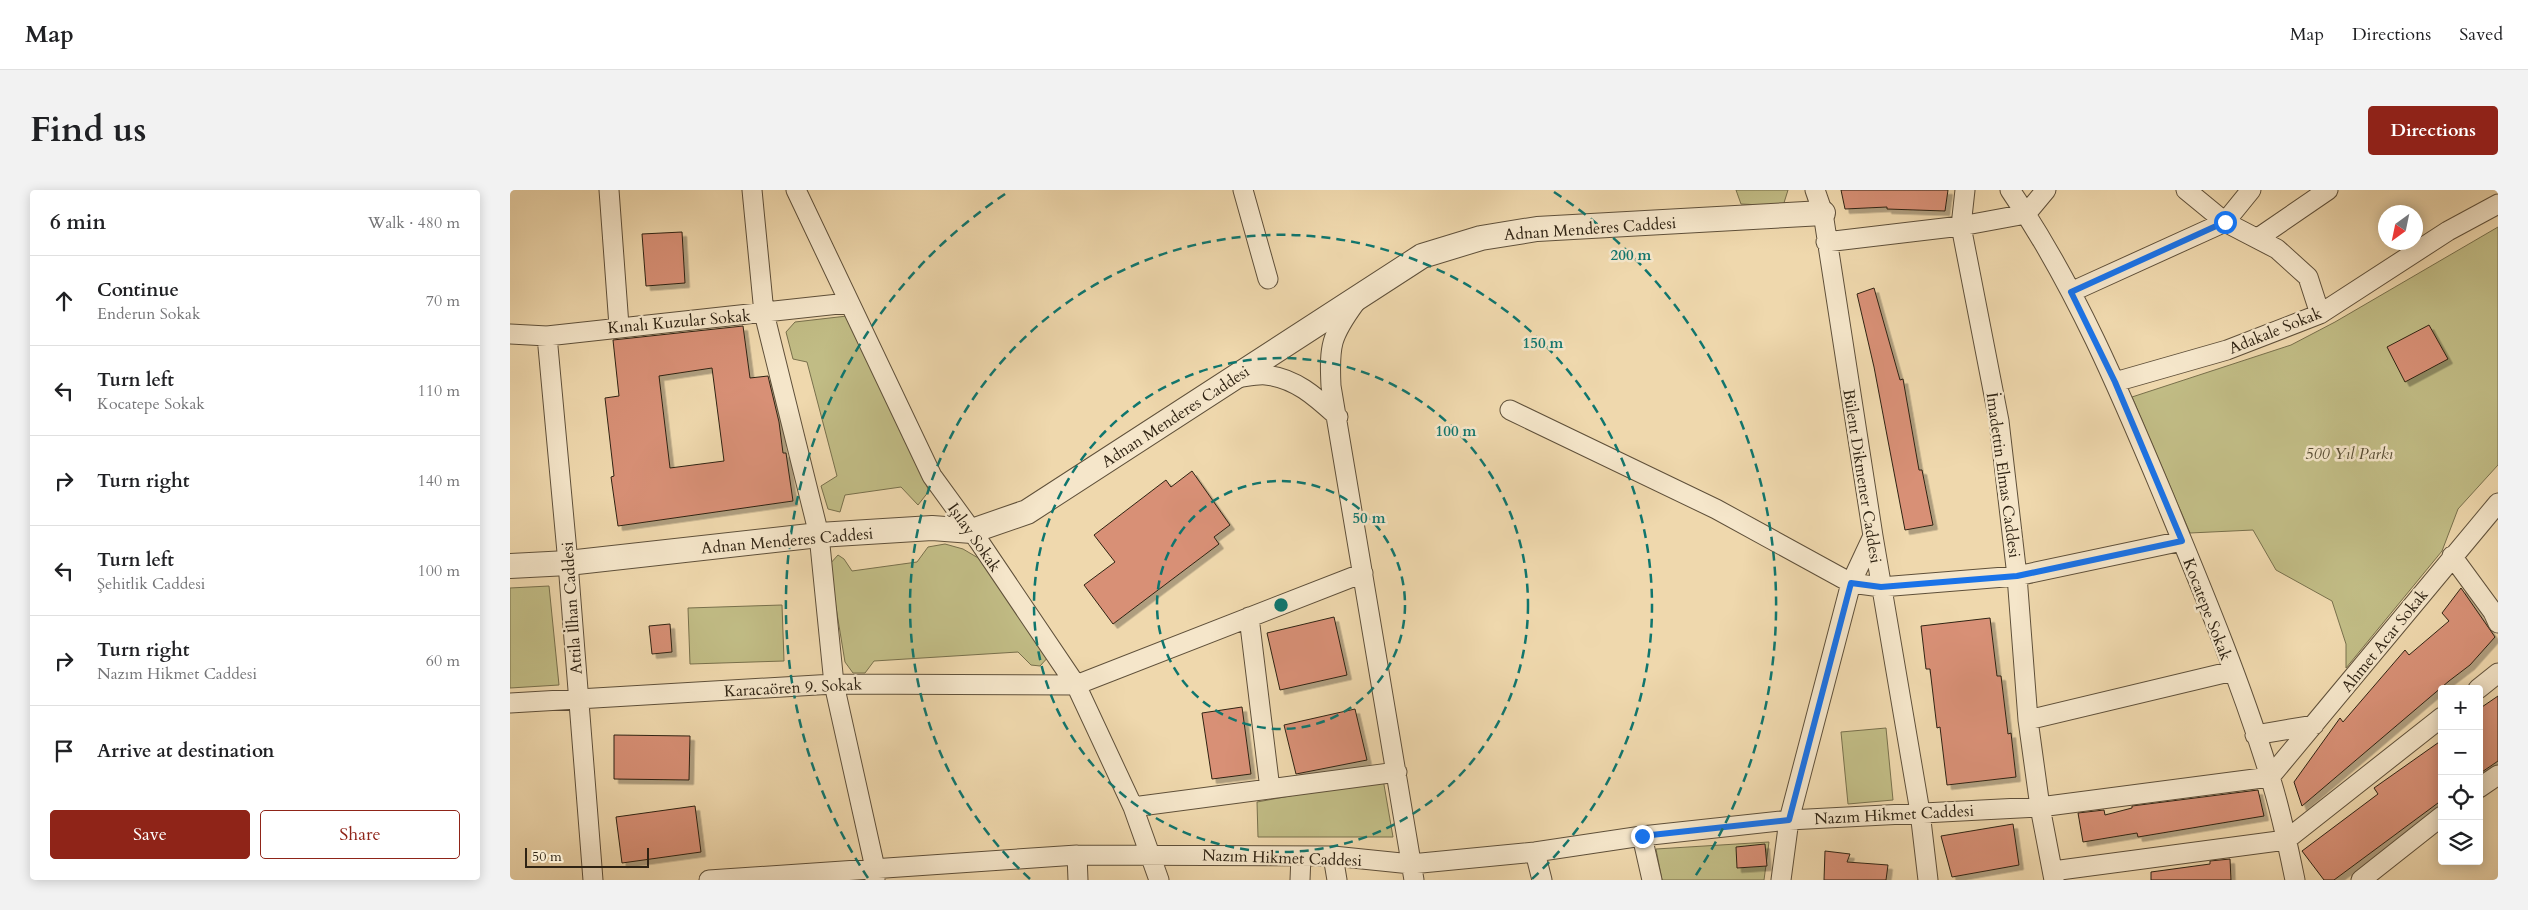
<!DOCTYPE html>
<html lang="en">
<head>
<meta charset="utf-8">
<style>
  :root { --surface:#fff; --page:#f2f2f2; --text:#202124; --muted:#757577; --line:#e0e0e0; --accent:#8f2418 }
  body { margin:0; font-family:Cardo,serif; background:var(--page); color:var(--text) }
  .controls { position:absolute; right:15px; bottom:15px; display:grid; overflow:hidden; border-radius:5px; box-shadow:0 2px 12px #0003 }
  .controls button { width:45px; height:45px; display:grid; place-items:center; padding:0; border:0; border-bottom:1px solid var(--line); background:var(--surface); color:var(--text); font:25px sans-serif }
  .compass { position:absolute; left:1868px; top:15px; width:45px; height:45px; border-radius:50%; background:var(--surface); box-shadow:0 2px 12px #0003; rotate:213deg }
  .scale { position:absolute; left:15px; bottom:12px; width:124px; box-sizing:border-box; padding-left:5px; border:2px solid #2f2313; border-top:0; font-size:14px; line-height:18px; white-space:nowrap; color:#2f2313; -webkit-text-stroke:4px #f5e6ca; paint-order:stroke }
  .stop { position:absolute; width:15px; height:15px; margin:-11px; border:4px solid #1a73e8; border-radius:50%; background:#fff }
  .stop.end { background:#1a73e8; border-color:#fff; box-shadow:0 1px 5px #0008 }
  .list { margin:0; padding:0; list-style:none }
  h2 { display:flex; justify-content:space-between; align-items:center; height:65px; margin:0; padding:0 20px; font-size:21px }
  h2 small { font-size:16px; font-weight:400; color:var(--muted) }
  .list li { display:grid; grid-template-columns:32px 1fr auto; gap:15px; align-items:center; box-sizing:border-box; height:90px; padding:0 20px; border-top:1px solid var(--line) }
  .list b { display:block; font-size:19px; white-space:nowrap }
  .list p { margin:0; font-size:16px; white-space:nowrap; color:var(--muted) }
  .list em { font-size:16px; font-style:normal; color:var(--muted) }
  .actions { display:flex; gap:10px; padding:15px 20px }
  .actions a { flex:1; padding:11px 0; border:1px solid var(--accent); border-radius:5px; text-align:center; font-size:18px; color:var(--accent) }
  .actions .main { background:var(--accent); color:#fff }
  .icon { flex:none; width:28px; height:28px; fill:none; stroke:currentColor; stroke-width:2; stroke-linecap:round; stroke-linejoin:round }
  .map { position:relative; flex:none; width:1988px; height:690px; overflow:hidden; border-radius:5px }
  header { display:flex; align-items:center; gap:30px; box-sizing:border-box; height:70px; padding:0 25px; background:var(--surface); border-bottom:1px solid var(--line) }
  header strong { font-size:24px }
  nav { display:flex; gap:28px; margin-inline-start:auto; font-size:18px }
  .intro { display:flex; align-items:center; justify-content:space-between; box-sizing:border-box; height:120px; padding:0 30px }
  h1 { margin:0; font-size:35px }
  .button { padding:12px 22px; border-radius:5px; background:var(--accent); color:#fff; font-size:18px; font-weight:700 }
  main { display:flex; gap:30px; padding:0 30px }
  aside { flex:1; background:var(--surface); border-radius:5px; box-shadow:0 2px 12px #0003 }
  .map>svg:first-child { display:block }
  .green { fill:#c1bc85; stroke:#78704c }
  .building { fill:#d89076; stroke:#2f2313; fill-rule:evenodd; filter:url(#shadow) }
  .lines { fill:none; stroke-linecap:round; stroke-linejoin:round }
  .minor-casing { stroke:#5f503a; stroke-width:21 }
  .tertiary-casing { stroke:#5f503a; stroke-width:26 }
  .minor { stroke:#f5e6ca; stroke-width:19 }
  .tertiary { stroke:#f5e6ca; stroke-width:24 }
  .route { stroke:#1a73e8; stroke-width:6 }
  .ring { fill:none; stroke:#0f766e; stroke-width:2.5; stroke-dasharray:9 6 }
  .labels { text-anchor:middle; stroke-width:5; stroke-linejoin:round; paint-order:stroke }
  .street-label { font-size:16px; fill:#2f2313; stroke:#f5e6ca }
  .park-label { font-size:16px; font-style:italic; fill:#544930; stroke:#f5e6ca }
  .centre { fill:#0f766e; stroke:#f5e6ca; stroke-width:2.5 }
  .ring-label { font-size:15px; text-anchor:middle; font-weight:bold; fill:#0f766e; stroke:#f5e6ca; stroke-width:5; stroke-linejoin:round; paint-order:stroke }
</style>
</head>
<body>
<header>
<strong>Map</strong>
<nav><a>Map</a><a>Directions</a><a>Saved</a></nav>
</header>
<div class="intro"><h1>Find us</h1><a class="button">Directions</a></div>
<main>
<aside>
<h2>6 min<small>Walk · 480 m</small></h2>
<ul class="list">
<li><svg class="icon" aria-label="ahead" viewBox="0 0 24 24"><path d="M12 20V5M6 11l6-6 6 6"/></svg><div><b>Continue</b><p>Enderun Sokak</p></div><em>70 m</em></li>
<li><svg class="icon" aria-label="left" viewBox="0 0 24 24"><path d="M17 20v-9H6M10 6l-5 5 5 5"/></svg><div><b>Turn left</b><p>Kocatepe Sokak</p></div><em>110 m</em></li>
<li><svg class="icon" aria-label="right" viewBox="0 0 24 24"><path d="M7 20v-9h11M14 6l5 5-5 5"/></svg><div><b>Turn right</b></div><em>140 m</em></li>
<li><svg class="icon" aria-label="left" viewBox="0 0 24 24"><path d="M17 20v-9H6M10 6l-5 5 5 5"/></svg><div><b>Turn left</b><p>Şehitlik Caddesi</p></div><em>100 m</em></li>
<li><svg class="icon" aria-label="right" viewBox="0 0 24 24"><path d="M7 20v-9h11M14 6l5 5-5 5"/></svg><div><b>Turn right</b><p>Nazım Hikmet Caddesi</p></div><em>60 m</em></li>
<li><svg class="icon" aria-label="arrive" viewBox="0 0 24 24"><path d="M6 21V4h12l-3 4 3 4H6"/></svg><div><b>Arrive at destination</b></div></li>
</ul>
<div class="actions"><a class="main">Save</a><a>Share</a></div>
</aside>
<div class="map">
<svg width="1988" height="690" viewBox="0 0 1988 690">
  <defs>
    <filter id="shadow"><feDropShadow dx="4.5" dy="4.5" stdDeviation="0" flood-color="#0004"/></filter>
  </defs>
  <rect width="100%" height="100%" fill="#efd8ad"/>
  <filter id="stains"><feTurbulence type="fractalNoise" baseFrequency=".004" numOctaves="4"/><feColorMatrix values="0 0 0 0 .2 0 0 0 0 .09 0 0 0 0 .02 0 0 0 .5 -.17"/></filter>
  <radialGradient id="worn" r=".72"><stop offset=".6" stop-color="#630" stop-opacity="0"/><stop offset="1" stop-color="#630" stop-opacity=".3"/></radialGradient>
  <path class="green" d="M1226 0H1278L1273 16 1231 14Z
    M1988 37V275L1948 319 1932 361 1836 478V454L1822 411 1766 380 1743 340 1680 343 1622 207 1781 155 1825 132Z
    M337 126 419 301 408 315 391 297 335 305 330 322 318 319 311 296 327 286 297 172 283 169 276 142 285 132Z
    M435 354 453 359 475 372 541 464 530 476 521 475 508 462 364 471 355 483H343L335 472 319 375 328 365 334 369 342 381 407 372 418 357Z
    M39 396 49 495 0 498V398Z
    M272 415 274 471 180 474 178 418Z
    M1376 538 1383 610 1338 614 1331 542Z
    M873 589 883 647H748L747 612Z
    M1259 652 1254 690H1152L1146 659Z"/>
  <path class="building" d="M1331 0H1438L1435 21 1377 19V17L1335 19Z
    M172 42 175 93 136 96 132 44Z
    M1364 98 1390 190 1393 189 1409 280H1412L1423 335 1395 340 1364 177 1347 104Z
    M1919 135 1938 169 1895 192 1877 157Z
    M233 136 240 188 258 186 269 232 273 263H276L283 311 108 336 101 287 104 286 95 208 109 206 103 150ZM202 178 214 271 160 278 149 186Z
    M682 281 720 335 704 347 709 354 603 434 574 395 605 372 584 345 656 290 661 297Z
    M1951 398 1985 447 1960 475 1939 491 1792 616 1784 592 1830 528 1833 532 1895 460 1899 465 1939 431 1932 423Z
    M824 427 837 485 770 500 757 443Z
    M1480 428 1487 486H1491L1498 544 1501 543 1506 587 1437 595 1430 537 1427 538 1420 479H1416L1411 436Z
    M160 434 162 462 142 464 139 436Z
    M1988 506V571L1969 584V519Z
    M732 517 741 584 702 589 692 523Z
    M845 519 857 570 786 584 774 535Z
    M104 545 180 546 179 590 104 589Z
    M1932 550V610L1824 690H1814L1792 661 1868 604 1864 598Z
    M1748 600 1754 626 1628 647 1627 643 1573 652 1568 623 1594 620 1595 625 1622 618V616Z
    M185 616 191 662 112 673 106 627Z
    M1503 634 1509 675 1442 687 1431 646Z
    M1255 654 1257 676 1227 678 1226 657Z
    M1315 661 1340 664 1337 672 1378 675 1376 690H1314Z
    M1720 669 1721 690H1641V682L1700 674V671Z"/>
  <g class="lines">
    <defs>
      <path id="minor" d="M99 0 109 136
        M242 0 254 123 309 345 324 494 365 678V690
        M286 0 422 286 462 341 566 495 623 617 649 690
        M733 0 758 89
        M1305 0 1313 23 1363 346 1410 622 1418 690
        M1455 0 1451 36 1489 231 1507 386 1518 530 1530 617 1544 690
        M1500 0C1565 95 1610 202 1654 307 1692 399 1731 492 1760 587 1771 621 1778 656 1785 690
        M1676 0 1715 32 1767 59 1798 87 1810 124
        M1748 48 1818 0
        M1316 52 1451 36 1516 24 1536 0
        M1561 102 1715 32 1741 0
        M845 113C821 146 819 155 821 196L904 690
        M0 144 37 146 338 113
        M37 146 58 373 83 690
        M725 188C735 187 747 184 756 185 786 188 807 208 828 227
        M1605 192 1717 160 1810 124 1938 41 1988 14
        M1000 220 1206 319 1341 393 1371 397 1507 386 1672 351
        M1942 366 1983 422 1988 433
        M739 427 760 599
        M1968 499 1988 483
        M0 513 324 494 566 495 853 383
        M1518 530 1723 481
        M1745 545 1804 535
        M1969 598 1988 585
        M623 617 887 582
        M1132 646 1142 690
        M1025 662 1032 690
        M567 665 568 690
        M823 666 827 690
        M1543 681 1776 650 1932 527
        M199 690 567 665 823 666 901 674 1025 662 1132 646 1279 630 1530 617 1760 587 1988 313
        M790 690 791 666
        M1271 690 1279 630 1341 393 1363 346
        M1851 690 1932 626"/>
      <path id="tertiary" d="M0 376 58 373 309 345 422 338 462 341 517 322 912 66 971 48 1027 39 1313 23"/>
    </defs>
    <use href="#minor" class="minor-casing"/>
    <use href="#tertiary" class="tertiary-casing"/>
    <use href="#minor" class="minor"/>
    <use href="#tertiary" class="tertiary"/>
  </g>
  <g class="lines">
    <path class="route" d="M1132 646 1279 630 1341 393 1371 397 1507 386 1672 351 1605 192 1561 102 1715 32"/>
  </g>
  <g class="ring">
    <circle cx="771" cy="415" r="124"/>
    <circle cx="771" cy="415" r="247"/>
    <path d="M520 689A371 371 0 1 1 1022 689"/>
    <path d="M358 688A495 495 0 0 1 498 2M1044 2A495 495 0 0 1 1184 688"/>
  </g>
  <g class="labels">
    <g class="street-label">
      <text transform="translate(1080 38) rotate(-4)" y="6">Adnan Menderes Caddesi</text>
      <text transform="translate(169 131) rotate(-5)" y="6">Kınalı Kuzular Sokak</text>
      <text transform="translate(1765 140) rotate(-22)" y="6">Adakale Sokak</text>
      <text transform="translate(665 226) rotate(-33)" y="6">Adnan Menderes Caddesi</text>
      <text transform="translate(1494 285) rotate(82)" y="6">İmadettin Elmas Caddesi</text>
      <text transform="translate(1353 286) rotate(81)" y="6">Bülent Dikmener Caddesi</text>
      <text transform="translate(465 347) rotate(55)" y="6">Işılay Sokak</text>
      <text transform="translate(277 350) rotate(-5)" y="6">Adnan Menderes Caddesi</text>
      <text transform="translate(61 418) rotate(-94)" y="6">Attila İlhan Caddesi</text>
      <text transform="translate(1698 419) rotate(69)" y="6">Kocatepe Sokak</text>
      <text transform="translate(1874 450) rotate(-51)" y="6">Ahmet Acar Sokak</text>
      <text transform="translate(283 497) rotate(-3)" y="6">Karacaören 9. Sokak</text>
      <text transform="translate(1384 624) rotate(-3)" y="6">Nazım Hikmet Caddesi</text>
      <text transform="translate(772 667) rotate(2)" y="6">Nazım Hikmet Caddesi</text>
    </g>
    <g class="park-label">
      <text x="1839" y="269">500 Yıl Parkı</text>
    </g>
  </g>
  <circle cx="771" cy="415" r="8" class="centre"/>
  <g class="ring-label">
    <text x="1121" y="70">200 m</text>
    <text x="1033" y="158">150 m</text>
    <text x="946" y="246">100 m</text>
    <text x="859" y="333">50 m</text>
  </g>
  <rect width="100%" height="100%" filter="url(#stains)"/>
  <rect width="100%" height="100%" fill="url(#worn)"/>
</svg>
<div class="controls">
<button>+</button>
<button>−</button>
<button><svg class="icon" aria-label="locate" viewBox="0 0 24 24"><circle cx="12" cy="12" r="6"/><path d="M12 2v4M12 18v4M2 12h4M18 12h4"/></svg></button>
<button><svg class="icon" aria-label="layers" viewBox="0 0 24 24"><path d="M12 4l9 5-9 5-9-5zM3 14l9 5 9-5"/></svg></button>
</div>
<svg class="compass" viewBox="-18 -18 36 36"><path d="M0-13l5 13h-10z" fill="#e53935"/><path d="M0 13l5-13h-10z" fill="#757577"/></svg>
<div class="scale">50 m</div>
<div class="stop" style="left:1715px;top:32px"></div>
<div class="stop end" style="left:1132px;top:646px"></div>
</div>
</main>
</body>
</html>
